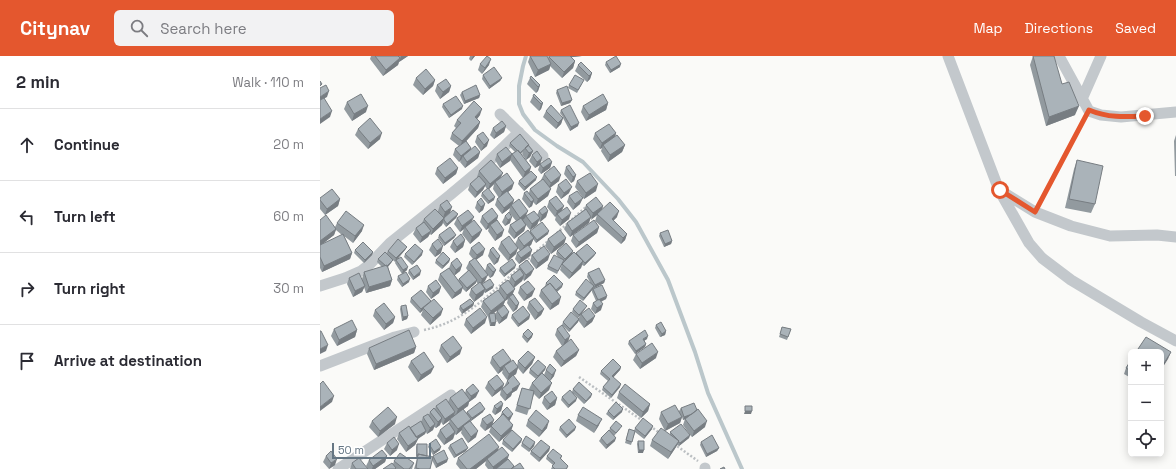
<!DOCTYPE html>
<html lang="en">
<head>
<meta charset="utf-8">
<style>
  :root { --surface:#fff; --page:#f2f2f3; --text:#2b2b33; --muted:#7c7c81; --line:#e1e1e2; --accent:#e4572e }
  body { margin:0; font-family:"Space Grotesk",sans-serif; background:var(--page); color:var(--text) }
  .controls { position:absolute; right:12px; bottom:12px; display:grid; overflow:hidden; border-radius:6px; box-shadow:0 2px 10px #0003 }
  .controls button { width:36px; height:36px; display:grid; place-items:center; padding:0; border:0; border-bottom:1px solid var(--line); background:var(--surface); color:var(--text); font:20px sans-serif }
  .scale { position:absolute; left:12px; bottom:10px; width:99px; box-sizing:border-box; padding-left:4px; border:2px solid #657683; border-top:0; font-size:11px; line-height:14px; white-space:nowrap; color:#657683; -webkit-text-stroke:3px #fff; paint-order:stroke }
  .stop { position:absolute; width:12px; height:12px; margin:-9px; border:3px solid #e4572e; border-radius:50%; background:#fff }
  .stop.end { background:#e4572e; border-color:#fff; box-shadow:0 1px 4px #0008 }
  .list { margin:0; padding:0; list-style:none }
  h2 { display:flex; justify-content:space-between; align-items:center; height:52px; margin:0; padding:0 16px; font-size:17px }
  h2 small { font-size:13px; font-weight:400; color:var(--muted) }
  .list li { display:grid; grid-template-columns:26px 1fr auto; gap:12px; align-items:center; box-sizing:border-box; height:72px; padding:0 16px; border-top:1px solid var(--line) }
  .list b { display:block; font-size:15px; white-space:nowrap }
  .list em { font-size:13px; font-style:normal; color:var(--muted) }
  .icon { flex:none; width:22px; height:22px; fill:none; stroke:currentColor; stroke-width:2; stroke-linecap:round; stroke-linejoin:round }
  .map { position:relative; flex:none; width:856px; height:413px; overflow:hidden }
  header { display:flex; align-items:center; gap:24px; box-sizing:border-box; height:56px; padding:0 20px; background:var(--accent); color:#fff }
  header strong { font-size:19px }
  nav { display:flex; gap:22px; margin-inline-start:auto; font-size:14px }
  .search { width:280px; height:36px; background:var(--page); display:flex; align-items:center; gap:10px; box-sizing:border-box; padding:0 14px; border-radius:6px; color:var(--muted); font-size:15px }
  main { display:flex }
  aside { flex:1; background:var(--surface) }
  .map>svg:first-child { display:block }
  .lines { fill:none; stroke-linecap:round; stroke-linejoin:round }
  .stream { stroke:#bbc7cb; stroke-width:4 }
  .path { stroke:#bbbfc2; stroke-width:2.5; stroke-dasharray:2 2; stroke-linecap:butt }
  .minor { stroke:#c3c8cc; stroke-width:11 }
  .wall { fill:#929a9f; fill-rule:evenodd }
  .shaded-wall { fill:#777d82 }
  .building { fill:#aab3b9; stroke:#777d82 }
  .route { stroke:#e4572e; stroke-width:5 }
</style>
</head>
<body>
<header>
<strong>Citynav</strong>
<div class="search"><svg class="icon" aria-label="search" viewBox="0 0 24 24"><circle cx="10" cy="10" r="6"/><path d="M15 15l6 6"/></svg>Search here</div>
<nav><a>Map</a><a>Directions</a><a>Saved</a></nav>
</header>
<main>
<aside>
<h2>2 min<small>Walk · 110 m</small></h2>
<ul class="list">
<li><svg class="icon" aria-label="ahead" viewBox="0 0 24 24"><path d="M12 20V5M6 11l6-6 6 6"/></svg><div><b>Continue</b></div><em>20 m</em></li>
<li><svg class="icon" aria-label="left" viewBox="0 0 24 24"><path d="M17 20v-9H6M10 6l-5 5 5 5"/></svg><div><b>Turn left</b></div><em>60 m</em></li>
<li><svg class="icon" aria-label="right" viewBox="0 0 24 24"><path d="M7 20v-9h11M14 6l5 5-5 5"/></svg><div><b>Turn right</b></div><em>30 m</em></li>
<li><svg class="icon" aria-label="arrive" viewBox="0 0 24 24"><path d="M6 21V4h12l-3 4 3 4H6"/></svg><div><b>Arrive at destination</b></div></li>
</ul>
</aside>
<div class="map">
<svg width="856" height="413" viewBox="0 0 856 413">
  <rect width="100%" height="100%" fill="#fafaf8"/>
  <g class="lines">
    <path class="stream" d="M206 0 203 10 199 30V48L203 58 215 74 237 90 263 106 298 143 316 166 348 224 375 296 388 337 422 413"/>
    <path class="path" d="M720 147 764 65
      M237 177 268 149
      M205 206 228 185
      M104 274C144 266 170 238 200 211
      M259 321 323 365
      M330 370 341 378
      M354 388 378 405"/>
    <path class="minor" d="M628 0 679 134 709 187 722 202 751 224 821 266 856 285
      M739 0 769 55 781 59 801 61 856 56
      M762 43 781 0
      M180 58 223 100
      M681 135 715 156 751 170 790 180 837 179 856 181
      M0 230 25 222 41 215 50 208 70 187 130 139 161 113 199 76
      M0 310 75 281 94 276
      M385 412V413
      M18 413 131 339"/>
  </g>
  <path class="wall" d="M51 0H88L79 6 78 9 63 20 50 3Z
    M150 0H155L151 5 149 3Z
    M210 0H227L228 2 229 0H262L251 1 255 5 253 12 242 22 230 10 229 14 215 21 208 6Z
    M713 0 742 28 755 59 726 70 710 9Z
    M286 6 300 11 290 17 285 9Z
    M160 8 169 9 162 18 158 14Z
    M258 9 272 17 270 23 267 26 255 15Z
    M163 19 182 22 180 25 169 33 162 23Z
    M96 22 115 24 113 30 103 39 93 29Z
    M210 22 220 29 218 35 216 37 207 28Z
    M262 28 257 37 248 32 249 29Z
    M117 29 131 30 129 36 120 43 115 35Z
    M237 34 252 44 250 47 241 50 236 37Z
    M142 36 160 39 159 42 144 48 140 39Z
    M213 40 223 47 221 53 219 55 210 46Z
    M27 46 46 56 32 65 24 53Z
    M288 47 286 54 266 65 261 56 263 50Z
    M123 48 142 53 129 62 122 51Z
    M241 54 258 70 250 75 243 62 241 68 236 73 223 61 226 55 243 61 240 57Z
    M160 59 157 63 160 66 158 72 146 85 151 94 160 96 158 102 145 112 140 106 141 104 139 106 133 99 135 93 139 90 130 83 132 77 136 72 134 70 137 64Z
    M186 70 184 76 174 83 170 79 173 72Z
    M38 73 60 83 48 93 35 79Z
    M275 77H296L295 81 305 89 302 96 288 106 281 95 282 92 280 93 273 83Z
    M856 79V120H855L854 85Z
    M157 80 167 90 161 95 155 86Z
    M190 87 209 89 213 95 210 101 206 104 202 98 203 96 201 98 211 111 209 116 216 124 204 135 198 128 199 125 203 122 190 104 180 112 175 104 177 98H192L195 96 189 90Z
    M212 99 220 109 215 112 209 105Z
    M757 104 775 148 771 157 745 152 754 113Z
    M232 106 230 112 221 118 218 114 220 108Z
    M246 111 256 119 254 125 251 127 244 118Z
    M117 112H138L136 118 123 128 115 118Z
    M159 115 183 117 180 122 192 133 188 136 194 144 192 148 207 160 217 159 219 155H228L226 161 220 166 219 164 217 169 210 174 206 169 204 175 194 183 188 176 190 169 196 165 189 156 190 152 182 158 175 149 177 143 179 142 173 133 174 128 169 133 174 144 168 148 161 140 162 137 167 133 165 130 163 134 155 142 148 134 150 128 157 122V121Z
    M224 118 239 125 230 132 228 140 216 149 213 146 212 150 209 152 202 143 204 137H209L210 133 222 124H221Z
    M257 125 276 135 264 143 255 131Z
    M238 129 249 137 241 143 236 136Z
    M249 140 260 148 253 154 247 146Z
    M0 142 20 143 18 150 5 159 0 153Z
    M229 145 244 150 242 154 249 163 240 170 235 164 236 160 235 161 227 151Z
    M157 146 165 148 163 154 159 157 155 152Z
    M120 149 130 157 138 158 136 162 126 171 123 167 122 169 111 179 110 178 108 181 100 187 93 178 96 172 102 167 104 163 118 155Z
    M266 149 283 150 282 154 297 161 293 165 307 178 305 184 301 188 275 165 277 159 270 163 250 181 244 173 247 167 264 154Z
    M162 160H178L177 164 182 180 175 185 168 175 169 172 166 174 160 166Z
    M185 160 190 167 185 170 182 166Z
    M137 162 152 166 162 174 159 180 150 188 142 178 144 173 140 176 134 168Z
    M0 164 15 171 17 167 42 175 33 187 24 180 32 197 30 203 2 216 0 212ZM16 174 22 179 2 188 14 179Z
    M279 171 277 177 256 192 251 185 253 179Z
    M210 175 228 178 216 187 213 183 211 189 209 190 212 194 210 200 199 208 195 203 197 197 200 195 195 188 198 182 210 177Z
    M340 177 352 185 351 188 344 191 339 180Z
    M119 179H136L134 182 124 190 118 182Z
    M246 182 244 188 231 198 225 190 228 183Z
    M145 184 143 191 135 197 130 191 133 185Z
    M181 186 196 198 188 205 178 193Z
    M112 188 121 197 115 201 109 194Z
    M87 191 85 194 76 204 87 214 82 218 75 207 76 204 75 206 67 198 73 204 71 207 68 211 72 224 70 230 46 237 44 231 42 236 33 241 27 228 29 222 43 227 42 223 44 216 62 211 57 206 58 203 66 198 68 195Z
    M151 192 163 199 156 204 165 225 161 228 173 232 165 237 164 236 163 239 154 246 149 239 151 233 158 228 156 225V227L146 236 142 232 141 237 132 243 118 224 120 218 129 212 131 207 142 209 140 215 134 219 138 224 139 223 148 215 146 212 149 206 153 203 149 198Z
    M35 194 53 196 52 199 44 207 34 197Z
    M170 194 180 200 178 206 174 209 168 200Z
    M237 195H253L252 198 244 206H243L237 218 227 213 228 210 239 202 236 198Z
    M256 197H276L274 200 264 210 262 209 261 212 249 223 240 214 242 208Z
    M85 198 102 199 92 209 84 201Z
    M212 199 228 204 216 213 210 205Z
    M130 203 129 206 122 213 115 207 116 204Z
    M167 209 176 214 173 220 170 222 165 215Z
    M199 210 211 219 204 225 203 223 202 225 194 232 193 238 199 247 197 253 193 256 187 247 188 243 185 245 183 250 173 257 175 259 177 255 187 262 179 268 176 263 175 270H170L168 261 161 251 163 245 178 235 180 230 189 225 191 220 198 214Z
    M180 212H195L184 221 179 215Z
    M89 214 100 219 93 224 88 217Z
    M268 217 285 224 284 227 273 233 287 240 286 243 281 246V254L275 258 271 253 273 247 276 245 272 236V234L263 245 255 239 256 236 270 226 267 221Z
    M78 220 89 226 82 231 77 224Z
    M226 227 242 231 237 236 239 248 230 254 219 240 221 234 225 230Z
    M108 230 121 231 119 237 111 243 106 236Z
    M200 231 212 240 204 245 198 237Z
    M91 242 121 259 110 269 101 259 103 254 100 257 90 246Z
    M209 246 224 253 221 259 215 264 207 252Z
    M154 247 153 250 142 258 139 253 140 250Z
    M81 250 88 260 87 263 82 265 80 253Z
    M253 253H265L262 257 275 260 272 266 264 272 258 264 260 259 258 262 252 256Z
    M55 254 75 261 73 267 64 274 53 260Z
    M192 259H210L209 263 198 271 191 262Z
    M146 263 165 267 151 278 144 269Z
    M259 263 258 266 249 276 243 270 248 286 259 294 256 300 241 311 233 301 236 295 242 290 235 279 237 273 242 269 243 266Z
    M336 269 346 275 345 279 340 281 335 272Z
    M462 271 471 273 467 284 459 281Z
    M14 273 37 274 35 281 17 290 11 280Z
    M203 278 212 281 207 287 202 281Z
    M327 283 324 285 326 288 325 291 315 298 308 288 309 285Z
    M121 289 140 298 127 307 119 295Z
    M96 291 94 297 54 314 47 298 49 292Z
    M316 298 336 302 320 313 313 304Z
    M172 301 190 306 197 310 198 305 215 301 212 308 203 318 198 312 196 318 187 324 182 317 183 314 178 318 170 307Z
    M811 304V322L804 318 806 312Z
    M91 305 111 317 98 326 88 311Z
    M301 311 300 314 293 321 300 331 291 342 282 334 283 331 288 325 280 318 281 315Z
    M210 313 225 314 222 317 224 319 226 314 234 320 230 325 229 334 219 343 214 338 207 359 195 355 202 332 210 334 209 333 212 327 216 323 209 317Z
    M187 325 197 334 192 337 191 340 185 345 180 339 181 334 172 341 165 332 168 326 184 328 183 332 184 331Z
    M253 333 271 341 264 348 254 338 256 345 248 352 241 344 242 341 252 336Z
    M146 334 156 341 149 346 148 350 143 353 146 357 147 356H163L151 365 156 381 148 387 141 377 142 374 136 379 135 378 133 383 124 389 117 380 120 374 128 368 130 364 123 369 121 366 120 369 116 372 114 371 113 374 107 378 106 376 105 378 98 383 95 389 86 396 77 383 79 377 101 366 103 361 109 359 110 356 115 353 116 350 128 346 130 342 145 337Z
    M299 336 330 348 328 355 321 362 297 342Z
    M224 341 237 342 235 349 227 354 222 347Z
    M183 348 181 355 175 359 172 356 174 350Z
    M361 352 377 354 385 371 372 381 370 379 369 382 359 390 357 389 356 391 348 403 330 390 332 384 350 379V376L370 379 363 369 365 363 363 364 362 361 360 367 345 375 339 363 341 356 359 355Z
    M288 355 302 356 293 364 286 358Z
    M182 356 190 364 189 365 193 369 191 375 179 386 169 376 171 371 165 375 160 370 162 363 173 368 180 361Z
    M258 359 279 369 274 377 256 365Z
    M208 364 227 372 219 381 206 370Z
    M52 365 75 368 58 381 49 371Z
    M240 371 255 374 246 382 239 374Z
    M290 372 300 373 294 380 295 385 286 393 279 385 281 382 289 375Z
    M315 372 332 373 324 383 315 376 311 389 305 387 309 373 314 375Z
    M202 383 201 386 192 396 182 388 183 384Z
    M318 385 323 397H318L317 388Z
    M215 386 214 390 209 396 201 390 202 387Z
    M381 386 399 392 397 395 386 401 380 389Z
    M67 387 77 394 70 400 64 393Z
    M97 388 107 400 112 401 113 400 127 406 116 412 112 404 110 413H94L97 403H96V391Z
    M109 388 120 394 113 399 108 391Z
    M130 389 146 395 134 402 128 392Z
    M230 391 229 395 219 406 210 398 211 395Z
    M178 394 187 404 193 412 204 413H168L165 409 166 405 156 413H140L136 408 138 402Z
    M6 400 15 409 9 413 3 406Z
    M67 400 65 406 55 413H48L46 410 49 404Z
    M227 400H242L241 403 248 410 247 413H231L233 409 226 403Z
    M74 405 94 407 92 413H63L73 408Z
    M32 407 48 413H30Z"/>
  <path class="shaded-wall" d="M81 0H88L79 6Z
    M153 0H155L151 5Z
    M246 0H262L245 2Z
    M80 2 78 9 63 20 66 14Z
    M171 3 169 9 162 18 165 12Z
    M255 5 253 12 242 22 244 16Z
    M231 8 229 14 215 21 218 14Z
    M301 8 300 11 290 17 291 14Z
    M272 17 270 23 267 26 269 20Z
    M182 22 180 25 169 33 170 30Z
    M115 24 113 30 103 39 105 33Z
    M220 29 218 35 216 37 218 31Z
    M131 30 129 36 120 43 123 36Z
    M9 35 7 41 0 45V41Z
    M160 39 159 42 144 48 145 45Z
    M252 44 250 47 241 50 242 47Z
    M223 47 221 53 219 55 221 48Z
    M288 47 286 54 266 65 269 59Z
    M48 50 46 56 32 65 34 58Z
    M143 50 142 53 129 62 131 59Z
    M759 50 755 59 726 70 729 61Z
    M162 53 160 59 153 68 155 61Z
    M12 55 10 61 0 68V63Z
    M243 62 241 68 236 73 238 67Z
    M160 66 158 72 140 92 142 85Z
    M259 67 258 70 250 75 251 71Z
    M186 70 184 76 174 83 176 77Z
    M62 77 60 83 48 93 50 87Z
    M296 77 294 84 283 89 282 92 280 93 282 87Z
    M169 84 167 90 161 95 164 89Z
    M305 89 302 96 288 106 290 99Z
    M151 92 149 98 143 100 141 104 139 106 141 100Z
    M213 95 210 101 206 104 209 97Z
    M160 96 158 102 145 112 147 106Z
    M192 98 190 105 180 112 182 106Z
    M222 102 220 109 215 112 217 106Z
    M232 106 230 112 221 118 223 112Z
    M211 111 209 118 203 122 205 116Z
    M138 112 136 118 123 128 125 122Z
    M183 117 180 123 175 126 174 128 168 134 170 128Z
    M241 119 239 125 228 133 231 127Z
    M256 119 254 125 251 127 253 121Z
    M217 121 216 124 204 135 205 131Z
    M194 127 192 133 180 142 182 136Z
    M166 128 163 134 155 142 157 136Z
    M278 128 276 135 264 143 266 137Z
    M252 131 249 137 241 143 244 137Z
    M231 133 228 140 216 149 218 143Z
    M175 141 174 144 168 148 169 145Z
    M263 142 260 148 253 154 255 148Z
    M20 143 18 150 5 159 7 153Z
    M194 144 192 150 191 149 190 152 182 158 184 152Z
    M214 144 212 150 209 152 211 146Z
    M165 148 163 154 159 157 161 151Z
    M244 150 241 156 237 158 236 160 235 161 237 155Z
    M283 150 281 156 271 164 273 157Z
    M132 151 130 157 123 162 125 156Z
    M208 155 205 162 198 168 200 162Z
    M228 155 226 161 220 166 222 159Z
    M299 155 297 161 289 169 292 163Z
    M251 157 249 163 240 170 242 164Z
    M138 158 136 162 126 171 127 168Z
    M178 160 176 166 170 169 169 172 166 174 168 168Z
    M154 161 151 167 145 171 144 173 140 176 142 170Z
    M192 161 190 167 185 170 188 164Z
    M271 161 269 167 250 181 252 175Z
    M124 162 122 169 111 179 113 173Z
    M220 162 217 169 210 174 212 168Z
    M44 169 42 175 33 187 35 180Z
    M206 169 204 175 194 183 196 177Z
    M279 171 277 177 256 192 259 186Z
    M16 173 14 179 0 190V185Z
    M162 174 159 180 150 188 152 181Z
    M184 174 182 180 175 185 177 179Z
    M111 175 108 181 100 187 102 181Z
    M229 175 228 178 216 187 217 184Z
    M307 178 305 184 301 188 303 182Z
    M136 179 134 182 124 190 125 187Z
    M214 182 211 189 201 196 204 190Z
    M246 182 244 188 231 198 234 191Z
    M145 184 143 191 135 197 137 191Z
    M352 185 351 188 344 191 345 188Z
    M123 190 121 197 115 201 117 195Z
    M87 191 85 194 75 206 76 202Z
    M198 192 196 198 188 205 190 199Z
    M165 193 163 199 154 205 157 199Z
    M212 194 210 200 199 208 201 202Z
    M103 195 102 199 92 209 94 206Z
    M253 195 252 198 244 206 245 203Z
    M53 196 52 199 44 207 45 204Z
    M32 197 30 203 2 216 4 210Z
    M276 197 274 200 264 210 265 207Z
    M230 198 228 204 216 213 218 207Z
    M180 200 178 206 174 209 177 203Z
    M130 203 129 206 122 213 123 210Z
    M73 204 71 207 65 214 66 211Z
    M263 205 261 212 249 223 252 217Z
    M142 209 140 215 134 220 136 214Z
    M196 209 195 212 184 221 185 218Z
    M88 211 87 214 82 218 83 214Z
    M214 213 211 219 204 225 206 219Z
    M176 214 173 220 170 222 173 216Z
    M101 215 100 219 93 224 94 221Z
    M168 219 165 225 160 230 162 223Z
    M204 219 202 225 193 232 195 226Z
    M90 223 89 226 82 231 83 228Z
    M72 224 70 230 46 237 49 231Z
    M157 224 156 227 146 236 147 232Z
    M285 224 284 227 274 232 275 229Z
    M243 228 242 231 233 239 235 236Z
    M174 229 173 232 165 237 166 234Z
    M45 230 42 236 33 241 35 235Z
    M274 230 273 233 263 245 264 242Z
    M121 231 119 237 111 243 113 237Z
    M143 231 141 237 132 243 135 237Z
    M165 233 163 239 154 246 156 239Z
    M195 233 192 239 189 241 188 243 185 245 183 250 170 260 169 258 171 255 185 244 187 239Z
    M215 233 212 240 204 245 207 239Z
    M287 240 286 243 277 247 278 244Z
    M241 241 239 248 230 254 232 248Z
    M111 245 103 252V254L100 257 101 253Z
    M154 247 153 250 142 258 143 254Z
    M199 247 197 253 193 256 196 250Z
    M283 248 281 254 275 258 277 252Z
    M267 250 265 253 258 262 259 259Z
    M123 253 121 259 110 269 113 262Z
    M224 253 221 259 215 264 218 257Z
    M189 256 187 262 179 268 182 262Z
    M210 259 209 263 198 271 199 268Z
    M88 260 87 263 82 265 83 261Z
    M275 260 272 266 264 272 267 266Z
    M75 261 73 267 64 274 66 268Z
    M167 261 165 267 151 278 153 272Z
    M259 263 258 266 249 276 250 273Z
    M176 266 175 270H170L171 267Z
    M37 274 35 281 17 290 19 284Z
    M346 275 345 279 340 281 342 278Z
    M213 278 212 281 207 287 208 283Z
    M250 280 248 286 243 290 245 284Z
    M328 280 327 283 322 286 323 283Z
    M326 288 325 291 315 298 316 295Z
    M8 289 6 295 0 298V293Z
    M96 291 94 297 54 314 56 308Z
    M142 292 140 298 127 307 130 301Z
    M259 294 256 300 241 311 244 305Z
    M338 296 336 302 320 313 322 307Z
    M851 296 848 303 841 314V312Z
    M215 301 212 308 203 318 205 312Z
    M191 304 189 310H184L183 314 178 318 180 312Z
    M114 311 111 317 98 326 101 319Z
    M198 311 196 318 187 324 189 318Z
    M226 311 225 314 217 323 218 320Z
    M301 311 300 314 291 324 292 320Z
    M236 314 234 320 230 325 232 319Z
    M232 327 229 334 219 343 221 337Z
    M184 328 181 334 172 341 175 335Z
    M200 328 197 334 192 337 191 340 185 345 187 339 192 333Z
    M301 328 300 331 291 342 292 339Z
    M159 335 156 341 149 346 148 350 136 359 138 353 150 344 151 340Z
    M272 338 271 341 264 348 266 345Z
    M14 340 12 346 0 355V351Z
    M237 342 235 349 227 354 230 348Z
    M257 342 256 345 248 352 249 349Z
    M183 348 181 355 175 359 177 353Z
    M330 348 328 355 321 362 323 356Z
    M165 353 163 356 151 365 152 362Z
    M303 353 302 356 293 364 294 361Z
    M425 355H432L431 358H424Z
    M135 356 133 362 130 363V364L123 369 125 363Z
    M377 356 376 359 363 364 364 361Z
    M193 358 190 364 186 368 188 362Z
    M77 361 75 368 58 381 60 375Z
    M362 361 360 367 345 375 348 368Z
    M122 362 120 369 116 372 118 366Z
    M151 363 148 369 143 370 142 374 136 379 138 373Z
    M282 363 279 369 274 377 277 370Z
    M174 364 172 370H171V371L165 375 167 369Z
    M229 365 227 372 219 381 222 375Z
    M387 365 385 371 372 381 374 375Z
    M115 368 113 374 107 378 110 372Z
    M193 369 191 375 179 386 181 380Z
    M333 370 332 373 324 383 325 380Z
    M256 371 255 374 246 382 247 379Z
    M106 375 105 378 94 385 95 382Z
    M158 375 156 381 148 387 151 381Z
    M135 376 133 383 124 389 126 383Z
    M370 379 369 382 359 390 360 387Z
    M296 382 295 385 286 393 287 389Z
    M98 383 95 389 86 396 88 390Z
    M202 383 201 386 192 396 193 393Z
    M359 385 356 391 348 403 351 396Z
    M215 386 214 390 209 396 210 393Z
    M79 388 77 394 70 400 72 394Z
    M121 391 120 394 113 399 114 396Z
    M179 391 177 397 167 403 166 405 156 413H150Z
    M230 391 229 395 219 406 220 402Z
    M148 392 146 395 134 402 136 399Z
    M399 392 397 395 386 401 387 398Z
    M319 394H324L323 397H318Z
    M189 399 187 405 176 413H173V411Z
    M67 400 65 406 55 413H52L53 410Z
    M17 403 15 409 9 413 11 407Z
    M128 403 127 406 116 412 117 408Z"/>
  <path class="building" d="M55 0H78L80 2 66 14Z
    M167 0 171 3 165 12 160 8Z
    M210 0H227L231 8 218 14Z
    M229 0H250L255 5 244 16 229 1Z
    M296 0 301 8 291 14 286 6Z
    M713 0H734L742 28 749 26 759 50 729 61Z
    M261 6 272 17 269 20 258 9Z
    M174 11 182 22 170 30 163 19Z
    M106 13 115 24 105 33 96 22Z
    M255 19 264 24 258 34 249 29Z
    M211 20 220 29 218 31 210 22Z
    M126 23 131 30 123 36 117 29Z
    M0 25 2 28 0 30Z
    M6 29 9 35 0 41V32Z
    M156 29 160 39 145 45 142 36Z
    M247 30 252 44 242 47 237 34Z
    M41 38 48 50 34 58 27 46Z
    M214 38 223 47 221 48 213 40Z
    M283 38 288 47 269 59 263 50Z
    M136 40 143 50 131 59 123 48Z
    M4 42 12 55 0 63V44Z
    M154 45 162 53 155 61 160 66 142 85 132 77 141 67 137 64Z
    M231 49 243 62 238 67 226 55Z
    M250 49 259 67 251 71 241 54Z
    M50 62 62 77 50 87 38 73Z
    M182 65 186 70 176 77 173 72Z
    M289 68 296 77 282 87 275 77Z
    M163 76 169 84 164 89 157 80Z
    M200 78 209 89 200 97 190 87Z
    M297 79 305 89 290 99 283 89Z
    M146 85 151 92 141 100 135 93Z
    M208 89 213 95 209 97 205 92Z
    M155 90 160 96 147 106 143 100Z
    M186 91 192 98 182 106 177 98Z
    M198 94 211 111 205 116 192 98Z
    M217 95 222 102 217 106 212 99Z
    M130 102 138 112 125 122 117 112Z
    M229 102 232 106 223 112 220 108Z
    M171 104 183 117 170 128 159 115Z
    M757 104 783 110 775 148 749 143Z
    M249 109 256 119 253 121 246 111Z
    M234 110 241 119 231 127 224 118Z
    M211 115 217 121 205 131 199 125Z
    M187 117 194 127 182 136 175 126Z
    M270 117 278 128 266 137 257 125Z
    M159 120 166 128 157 136 150 128Z
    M223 123 231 133 218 143 210 133Z
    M246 123 252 131 244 137 238 129Z
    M168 132 175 141 169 145 162 137Z
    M12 133 20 143 7 153 0 144V142Z
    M187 135 194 144 184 152 177 143Z
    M207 135 214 144 211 146 204 137Z
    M257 135 263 142 255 148 249 140Z
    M236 140 244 150 237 155 229 145Z
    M276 141 283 150 273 157 266 149Z
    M161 142 165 148 161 151 157 146Z
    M199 143 208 155 200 162 191 149Z
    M127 144 132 151 125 156 120 149Z
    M290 146 299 155 292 163 307 178 303 182 277 158Z
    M225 150 228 155 222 159 219 155Z
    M247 151 251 157 242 164 237 158Z
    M172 152 178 160 168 168 162 160Z
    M115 153 124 162 113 173 104 163Z
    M266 153 271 161 252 175 247 167Z
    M133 154 138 158 127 168 124 164V162Z
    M148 154 154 161 142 170 137 162Z
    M26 155 44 169 35 180 17 167Z
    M214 155 220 162 212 168 206 160Z
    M189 156 192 161 188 164 185 160Z
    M6 159 16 173 0 185V164Z
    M201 162 206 169 196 177 190 169Z
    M154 164 162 174 152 181 145 171Z
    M177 164 184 174 177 179 170 169Z
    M274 164 279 171 259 186 253 179Z
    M104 166 111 175 102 181 96 172Z
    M222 166 229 175 217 184 210 175Z
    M130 171 136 179 125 187 119 179Z
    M208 174 214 182 204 190 198 182Z
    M240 174 246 182 234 191 228 183Z
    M348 174 352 185 345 188 340 177Z
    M23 178 32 197 4 210 0 201V189Z
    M141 178 145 184 137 191 133 185Z
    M189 180 198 192 190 199 181 186Z
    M78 183 87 191 76 202 68 195Z
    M118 183 123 190 117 195 112 188Z
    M43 186 53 196 45 204 35 194Z
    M159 186 165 193 157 199 151 192Z
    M246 187 253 195 245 203 237 195Z
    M95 188 103 195 94 206 85 198Z
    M267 188 276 197 265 207 256 197Z
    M208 189 212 194 201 202 197 197Z
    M224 190 230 198 218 207 212 199Z
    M173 191 180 200 177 203 170 194Z
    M65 196 73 204 67 210H66L58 203Z
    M123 196 130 203 123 210 116 204Z
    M254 196 263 205 252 217 242 208Z
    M234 199 244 204 238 215 228 210Z
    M81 201 88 211 83 214 76 204Z
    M137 202 142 209 136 214 131 207Z
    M155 202 168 219 162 223 149 206Z
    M192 203 196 209 185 218 180 212Z
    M207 204 214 213 206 219 199 210Z
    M170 207 176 214 173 216 167 209Z
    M67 209 72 224 49 231 44 216Z
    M97 209 101 215 94 221 89 214Z
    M129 212 143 231 135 237 120 218Z
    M279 212 285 224 275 229 268 217Z
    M200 213 204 219 195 226 191 220Z
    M149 214 157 224 147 232 139 223Z
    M86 216 90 223 83 228 78 220Z
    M39 217 45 230 35 235 29 222Z
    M234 219 243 228 236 234 230 227 228 229 226 227Z
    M170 223 174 229 166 234 162 228Z
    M266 223 274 230 264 242 256 236Z
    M116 224 121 231 113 237 108 230Z
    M188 224 195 233 187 239 180 230Z
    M208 225 215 233 207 239 200 231Z
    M160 226 165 233 156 239 151 233Z
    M230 227 241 241 232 248 221 234Z
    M282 229 287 240 278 244 273 233Z
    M101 234 111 245 101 253 91 242Z
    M178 234 185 244 171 255 163 245Z
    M193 238 199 247 196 250 189 241Z
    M215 242 224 253 218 257 209 246Z
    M114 243 123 253 113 262 103 252Z
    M150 243 154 247 143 254 140 250Z
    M279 243 283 248 277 252 273 247Z
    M260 244 267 250 259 259 253 253Z
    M64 247 75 261 66 268 55 254Z
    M86 249 88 260 83 261 81 250Z
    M184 249 189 256 182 262 177 255Z
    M203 250 210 259 199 268 192 259Z
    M160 252 167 261 153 272 146 263Z
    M269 252 275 260 267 266 261 258Z
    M251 256 259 263 250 273 243 266Z
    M175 257 176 266 171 267 169 258Z
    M32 264 37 274 19 284 14 273Z
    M341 266 346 275 342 278 336 269Z
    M242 269 250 280 245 284 237 273Z
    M462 271 471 273 468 281 460 278Z
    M208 273 213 278 208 283 203 278Z
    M89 274 96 291 56 308 49 292Z
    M325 274 328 280 323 283 326 288 316 295 309 285Z
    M0 275H1L8 289 0 293Z
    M133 280 142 292 130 301 121 289Z
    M826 281 851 296 841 312V296H816Z
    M251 283 259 294 244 305 236 295Z
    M332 287 338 296 322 307 316 298Z
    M183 293 191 304 180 312 172 301Z
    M208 295 215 301 205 312 198 305Z
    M104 296 114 311 101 319 91 305Z
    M293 303 301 311 292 320 301 328 292 339 283 331 290 323 281 315Z
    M193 304 198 311 189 318 184 310Z
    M218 304 226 311 218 320 210 313Z
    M811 304V315L806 312Z
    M230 308 236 314 232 319 226 314Z
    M222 317 232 327 221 337 212 327Z
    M177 319 184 328 175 335 168 326Z
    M193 319 200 328 192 333 193 334 187 339 182 333 189 327 187 325Z
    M3 325 14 340 0 351V328Z
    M259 326 272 338 266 345 253 333Z
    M153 328 159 335 151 340 146 334Z
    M305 328 330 348 323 356 299 336Z
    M202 332 214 335 210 353 197 349Z
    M142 333 150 344 138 353 130 342Z
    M250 334 257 342 249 349 242 341Z
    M232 335 237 342 230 348 224 341Z
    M126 343 135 356 125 363 116 350Z
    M181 345 183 348 177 353 174 350Z
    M160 346 165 353 152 362 147 356Z
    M296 346 303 353 294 361 288 355Z
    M374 347 377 354 372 358 364 361 361 352Z
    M355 349 362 361 348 368 341 356Z
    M425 350H432V355H425Z
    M68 351 77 361 60 375 52 365Z
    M187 351 193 358 188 362 182 356Z
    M263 351 282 363 277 370 258 359Z
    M114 352 122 362 118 366 110 356Z
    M143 353 151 363 138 373 130 363Z
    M378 353 387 365 374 375 365 363Z
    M216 354 229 365 222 375 208 364Z
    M108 358 115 368 110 372 103 361Z
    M170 358 174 364 167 369 162 363Z
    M183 358 193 369 181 380 171 370Z
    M323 362 333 370 325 380 315 372Z
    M249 363 256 371 247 379 240 371Z
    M101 365 106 375 96 381 90 372Z
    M150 365 158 375 151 381 143 370Z
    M296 365 302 370 296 377 290 372Z
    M129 367 135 376 126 383 120 374Z
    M361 368 370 379 360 387 358 386 359 385 350 376Z
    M89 370 98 383 88 390 79 377Z
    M341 372 359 385 351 396 332 384Z
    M309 373 315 375 312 386 306 384Z
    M192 374 202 383 193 393 183 384Z
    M289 374 296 382 287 389 281 382Z
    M169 378 179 391 150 413H147L138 402Z
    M392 379 399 392 387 398 381 386Z
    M206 380 215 386 210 393 202 387Z
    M74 381 79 388 72 394 67 387Z
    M142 382 148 392 136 399 130 389Z
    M116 383 121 391 114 396 109 388Z
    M221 384 230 391 220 402 211 395Z
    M318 385H324V394H319Z
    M97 388H107V400L98 398V400H97Z
    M182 391 189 399 173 411 167 403Z
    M233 393 242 400 240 402 248 410 246 413H235L232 410 235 407 227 400Z
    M62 394 67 400 53 410 49 404Z
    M124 394 128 403 117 408 113 400Z
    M11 395 17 403 11 407 6 400Z
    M80 397 94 407 89 413H84L74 405Z
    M98 398 113 401 110 413H100L96 412Z
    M39 402 48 413H36L32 407Z
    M188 403 194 410 191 413H176Z
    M72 407 76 412 75 413H63Z
    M200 407 204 413H191Z
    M404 411 405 413H400Z"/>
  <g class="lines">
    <path class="route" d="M680 134 715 156 769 54C788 62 805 61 825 60"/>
  </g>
</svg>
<div class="controls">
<button>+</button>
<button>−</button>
<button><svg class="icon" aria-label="locate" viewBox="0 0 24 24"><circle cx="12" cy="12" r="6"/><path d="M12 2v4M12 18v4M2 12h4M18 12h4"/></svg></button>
</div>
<div class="scale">50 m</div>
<div class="stop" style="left:680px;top:134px"></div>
<div class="stop end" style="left:825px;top:60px"></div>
</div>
</main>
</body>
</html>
